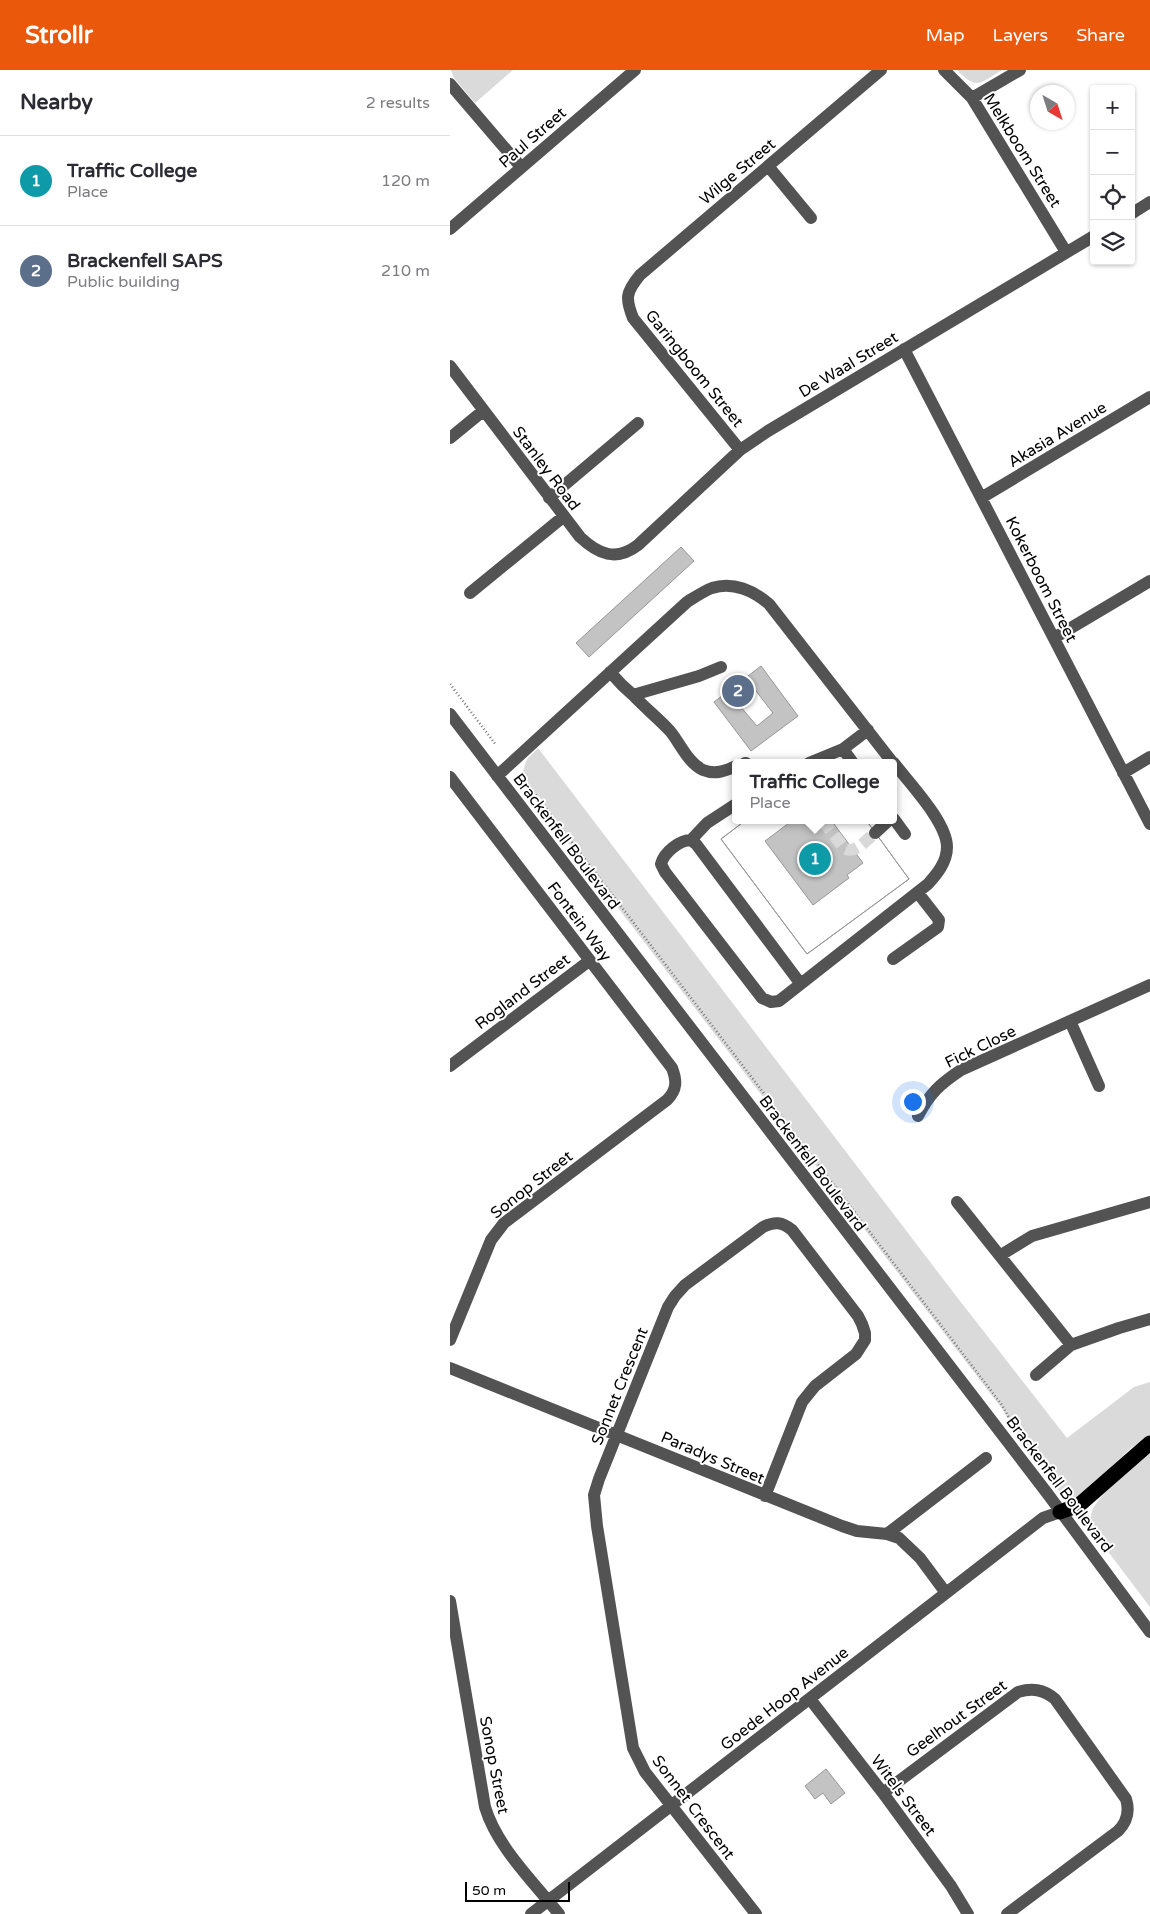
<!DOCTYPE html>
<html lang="en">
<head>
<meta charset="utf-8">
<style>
  :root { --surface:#fff; --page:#f2f2f3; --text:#2b2b33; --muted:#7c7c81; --line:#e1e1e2; --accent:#ea580c }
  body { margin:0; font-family:"Varela Round",sans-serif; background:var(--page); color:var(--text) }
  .controls { position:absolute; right:15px; top:15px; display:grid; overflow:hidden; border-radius:5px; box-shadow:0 1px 4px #0004 }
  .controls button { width:45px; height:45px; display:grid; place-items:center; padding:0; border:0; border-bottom:1px solid var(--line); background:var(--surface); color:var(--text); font:25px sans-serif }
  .compass { position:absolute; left:580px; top:15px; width:45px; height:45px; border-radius:50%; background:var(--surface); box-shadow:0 1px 4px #0004; rotate:141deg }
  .scale { position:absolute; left:15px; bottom:12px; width:105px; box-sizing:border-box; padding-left:5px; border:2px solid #000; border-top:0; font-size:14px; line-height:18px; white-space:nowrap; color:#000; -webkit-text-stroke:4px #fff; paint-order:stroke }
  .you { position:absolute; left:462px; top:1031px; width:18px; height:18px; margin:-12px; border:4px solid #fff; border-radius:50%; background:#1a73e8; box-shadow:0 0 0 8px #1a73e833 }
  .badge { display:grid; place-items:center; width:32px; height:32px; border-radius:50%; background:var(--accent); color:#fff; font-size:16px; font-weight:700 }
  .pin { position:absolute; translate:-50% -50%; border:2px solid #fff; box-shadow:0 1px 5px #0006 }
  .popup { position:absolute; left:282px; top:689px; width:165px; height:65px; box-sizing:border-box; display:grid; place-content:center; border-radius:5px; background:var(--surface); filter:drop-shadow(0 1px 4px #0005); font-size:16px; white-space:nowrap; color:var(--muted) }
  .popup b { font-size:19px; color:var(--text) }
  .popup::after { content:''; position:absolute; left:50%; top:100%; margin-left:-10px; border:10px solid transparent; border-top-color:var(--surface) }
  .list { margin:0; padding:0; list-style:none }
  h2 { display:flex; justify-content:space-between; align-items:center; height:65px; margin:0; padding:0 20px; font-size:21px }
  h2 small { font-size:16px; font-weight:400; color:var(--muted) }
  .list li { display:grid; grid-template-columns:32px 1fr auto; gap:15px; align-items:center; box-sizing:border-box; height:90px; padding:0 20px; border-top:1px solid var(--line) }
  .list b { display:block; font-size:19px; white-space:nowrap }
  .list p { margin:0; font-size:16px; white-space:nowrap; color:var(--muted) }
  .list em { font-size:16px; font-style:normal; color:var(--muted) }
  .icon { flex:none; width:28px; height:28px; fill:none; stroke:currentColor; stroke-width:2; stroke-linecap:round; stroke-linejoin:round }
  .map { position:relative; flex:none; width:700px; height:1844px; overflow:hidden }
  header { display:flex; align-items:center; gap:30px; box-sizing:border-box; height:70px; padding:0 25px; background:var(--accent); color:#fff }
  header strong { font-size:24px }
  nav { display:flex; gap:28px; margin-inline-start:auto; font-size:18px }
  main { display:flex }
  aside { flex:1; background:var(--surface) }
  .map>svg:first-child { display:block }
  .green { fill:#dadada }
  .building { fill:#c3c3c3; stroke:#979797; fill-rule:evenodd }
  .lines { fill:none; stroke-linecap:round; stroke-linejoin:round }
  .minor-tunnel { stroke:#d9d9d9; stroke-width:12; stroke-dasharray:12 6; stroke-linecap:butt }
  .highway-casing { stroke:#dbdbdb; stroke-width:16 }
  .path { stroke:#757575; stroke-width:2.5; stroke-dasharray:1 2.5; stroke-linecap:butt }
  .minor { stroke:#535353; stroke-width:12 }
  .highway { stroke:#000; stroke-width:15 }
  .labels { text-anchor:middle; stroke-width:4; stroke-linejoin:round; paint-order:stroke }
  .street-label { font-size:16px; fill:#000; stroke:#fff }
</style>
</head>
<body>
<header>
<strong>Strollr</strong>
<nav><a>Map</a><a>Layers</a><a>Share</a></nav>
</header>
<main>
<aside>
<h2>Nearby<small>2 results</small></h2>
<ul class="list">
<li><span class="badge" style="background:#0f9aa8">1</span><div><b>Traffic College</b><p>Place</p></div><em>120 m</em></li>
<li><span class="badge" style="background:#5c6f8a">2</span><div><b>Brackenfell SAPS</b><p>Public building</p></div><em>210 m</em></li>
</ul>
</aside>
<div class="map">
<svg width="700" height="1844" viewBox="0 0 700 1844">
  <rect width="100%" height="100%" fill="#fff"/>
  <path class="green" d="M1 0H63L25 33 4 8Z
    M507 0H552C530 13 527 21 507 0Z
    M88 678 503 1222 617 1368 684 1317 700 1312V1366L681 1378 629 1427H619L609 1421 573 1375 553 1340 70 710 77 689Z
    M700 1383V1537L644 1463C641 1456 640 1448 642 1441 648 1425 686 1393 700 1383Z"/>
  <path class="building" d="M231 477 244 491 139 587 126 573Z
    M311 596 348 646 301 681 264 632ZM306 621 323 643 307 656 289 635Z
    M296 750H343L315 771 363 835 399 808 397 805 413 793 381 750H416L459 809 357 884 271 769Z
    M296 750H416L459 809 357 884 271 769Z
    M376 1699 395 1723 381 1734 373 1723 365 1729 355 1716Z"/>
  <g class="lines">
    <path class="minor-tunnel" d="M375 750 377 756 394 778C405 785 416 770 425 763"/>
    <defs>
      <path id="highway" d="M610 1442 629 1435 700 1373"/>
    </defs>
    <use href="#highway" class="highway-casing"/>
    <path class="path" d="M0 614 46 675
      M73 708 552 1335 564 1357"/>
    <path class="minor" d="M494 0 522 28 616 182
      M0 14 71 97
      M522 28 570 0
      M318 96 361 148
      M681 144 700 132
      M0 159 185 0
      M454 279 700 754
      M0 296 130 467C148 484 166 492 188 475L290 380 318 361 644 166
      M0 368 33 341
      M290 380 183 248C175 228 176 222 190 205L431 0
      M99 428 188 353
      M531 428 700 327
      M20 523 113 447
      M604 568 700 511
      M160 602 172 615 183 625 249 606 271 597
      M183 625C195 638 208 648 220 661 230 673 238 693 253 700 265 705 275 701 286 696
      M0 644 597 1423 700 1562
      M295 693H296
      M359 693 393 679
      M403 693 393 679 418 660
      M673 703 700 687
      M47 706 237 532C245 527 254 521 262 518 283 511 304 521 319 534L443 693
      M0 707 222 998C227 1011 227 1020 217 1030L54 1153 41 1170 0 1270
      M444 749 455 764
      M425 763 439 750
      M241 770 257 753 286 734
      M443 889 488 857 489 850 468 823
      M350 913 246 774 241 770C230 770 214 782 211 794L215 802 312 928 321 932 329 931 478 814C487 804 497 792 497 777 497 752 459 713 444 693
      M620 951 649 1016
      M0 996 139 891
      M468 1046C480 1023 490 1014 511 1000L700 915
      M507 1132 621 1275
      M551 1185 582 1166 700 1132
      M0 1298 392 1456 407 1461 437 1464 449 1468 470 1488 496 1523
      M586 1305 621 1275 669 1258 700 1249
      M437 1464 536 1388
      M0 1531 35 1737C47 1777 83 1811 109 1844
      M360 1629 433 1723 501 1816 518 1844
      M433 1723 568 1622C582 1618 593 1619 605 1629L676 1729C680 1742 677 1752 668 1761L557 1844
      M81 1844 593 1448 610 1442
      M306 1844 195 1702 183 1678 147 1456 144 1425 149 1409 218 1237 225 1226 235 1215 313 1157C325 1151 332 1152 342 1160L408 1246 412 1254 415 1263V1270L406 1284 365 1316 352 1332 315 1426"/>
    <use href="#highway" class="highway"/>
  </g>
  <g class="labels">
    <g class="street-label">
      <text transform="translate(82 67) rotate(-41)" y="6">Paul Street</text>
      <text transform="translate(573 80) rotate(58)" y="6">Melkboom Street</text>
      <text transform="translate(287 101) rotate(-40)" y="6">Wilge Street</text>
      <text transform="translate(398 294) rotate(-31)" y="6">De Waal Street</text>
      <text transform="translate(245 298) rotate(51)" y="6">Garingboom Street</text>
      <text transform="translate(607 364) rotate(-31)" y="6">Akasia Avenue</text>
      <text transform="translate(97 398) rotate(53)" y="6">Stanley Road</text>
      <text transform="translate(592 509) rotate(63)" y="6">Kokerboom Street</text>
      <text transform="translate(117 771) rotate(53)" y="6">Brackenfell Boulevard</text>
      <text transform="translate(130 851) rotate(53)" y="6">Fontein Way</text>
      <text transform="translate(72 921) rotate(-37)" y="6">Rogland Street</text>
      <text transform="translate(530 976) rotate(-26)" y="6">Fick Close</text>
      <text transform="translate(363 1093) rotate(53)" y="6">Brackenfell Boulevard</text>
      <text transform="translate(81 1114) rotate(-38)" y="6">Sonop Street</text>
      <text transform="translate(169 1316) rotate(-68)" y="6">Sonnet Crescent</text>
      <text transform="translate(263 1387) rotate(23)" y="6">Paradys Street</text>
      <text transform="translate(610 1414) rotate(53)" y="6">Brackenfell Boulevard</text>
      <text transform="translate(334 1628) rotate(-38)" y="6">Goede Hoop Avenue</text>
      <text transform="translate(506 1648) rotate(-36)" y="6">Geelhout Street</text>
      <text transform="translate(45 1695) rotate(79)" y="6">Sonop Street</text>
      <text transform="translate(454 1725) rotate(53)" y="6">Witels Street</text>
      <text transform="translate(244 1737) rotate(53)" y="6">Sonnet Crescent</text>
    </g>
  </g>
</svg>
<div class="controls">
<button>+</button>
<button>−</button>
<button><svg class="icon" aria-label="locate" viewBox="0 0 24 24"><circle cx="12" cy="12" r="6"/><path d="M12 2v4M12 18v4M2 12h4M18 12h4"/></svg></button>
<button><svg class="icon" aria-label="layers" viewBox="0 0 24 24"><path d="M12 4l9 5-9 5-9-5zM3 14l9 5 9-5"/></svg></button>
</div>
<svg class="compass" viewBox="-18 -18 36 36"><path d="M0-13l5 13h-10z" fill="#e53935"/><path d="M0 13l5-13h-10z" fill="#7c7c81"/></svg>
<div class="scale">50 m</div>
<div class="you"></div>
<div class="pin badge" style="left:365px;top:789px;background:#0f9aa8">1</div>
<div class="popup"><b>Traffic College</b>Place</div>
<div class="pin badge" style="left:288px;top:621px;background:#5c6f8a">2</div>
</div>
</main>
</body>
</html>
